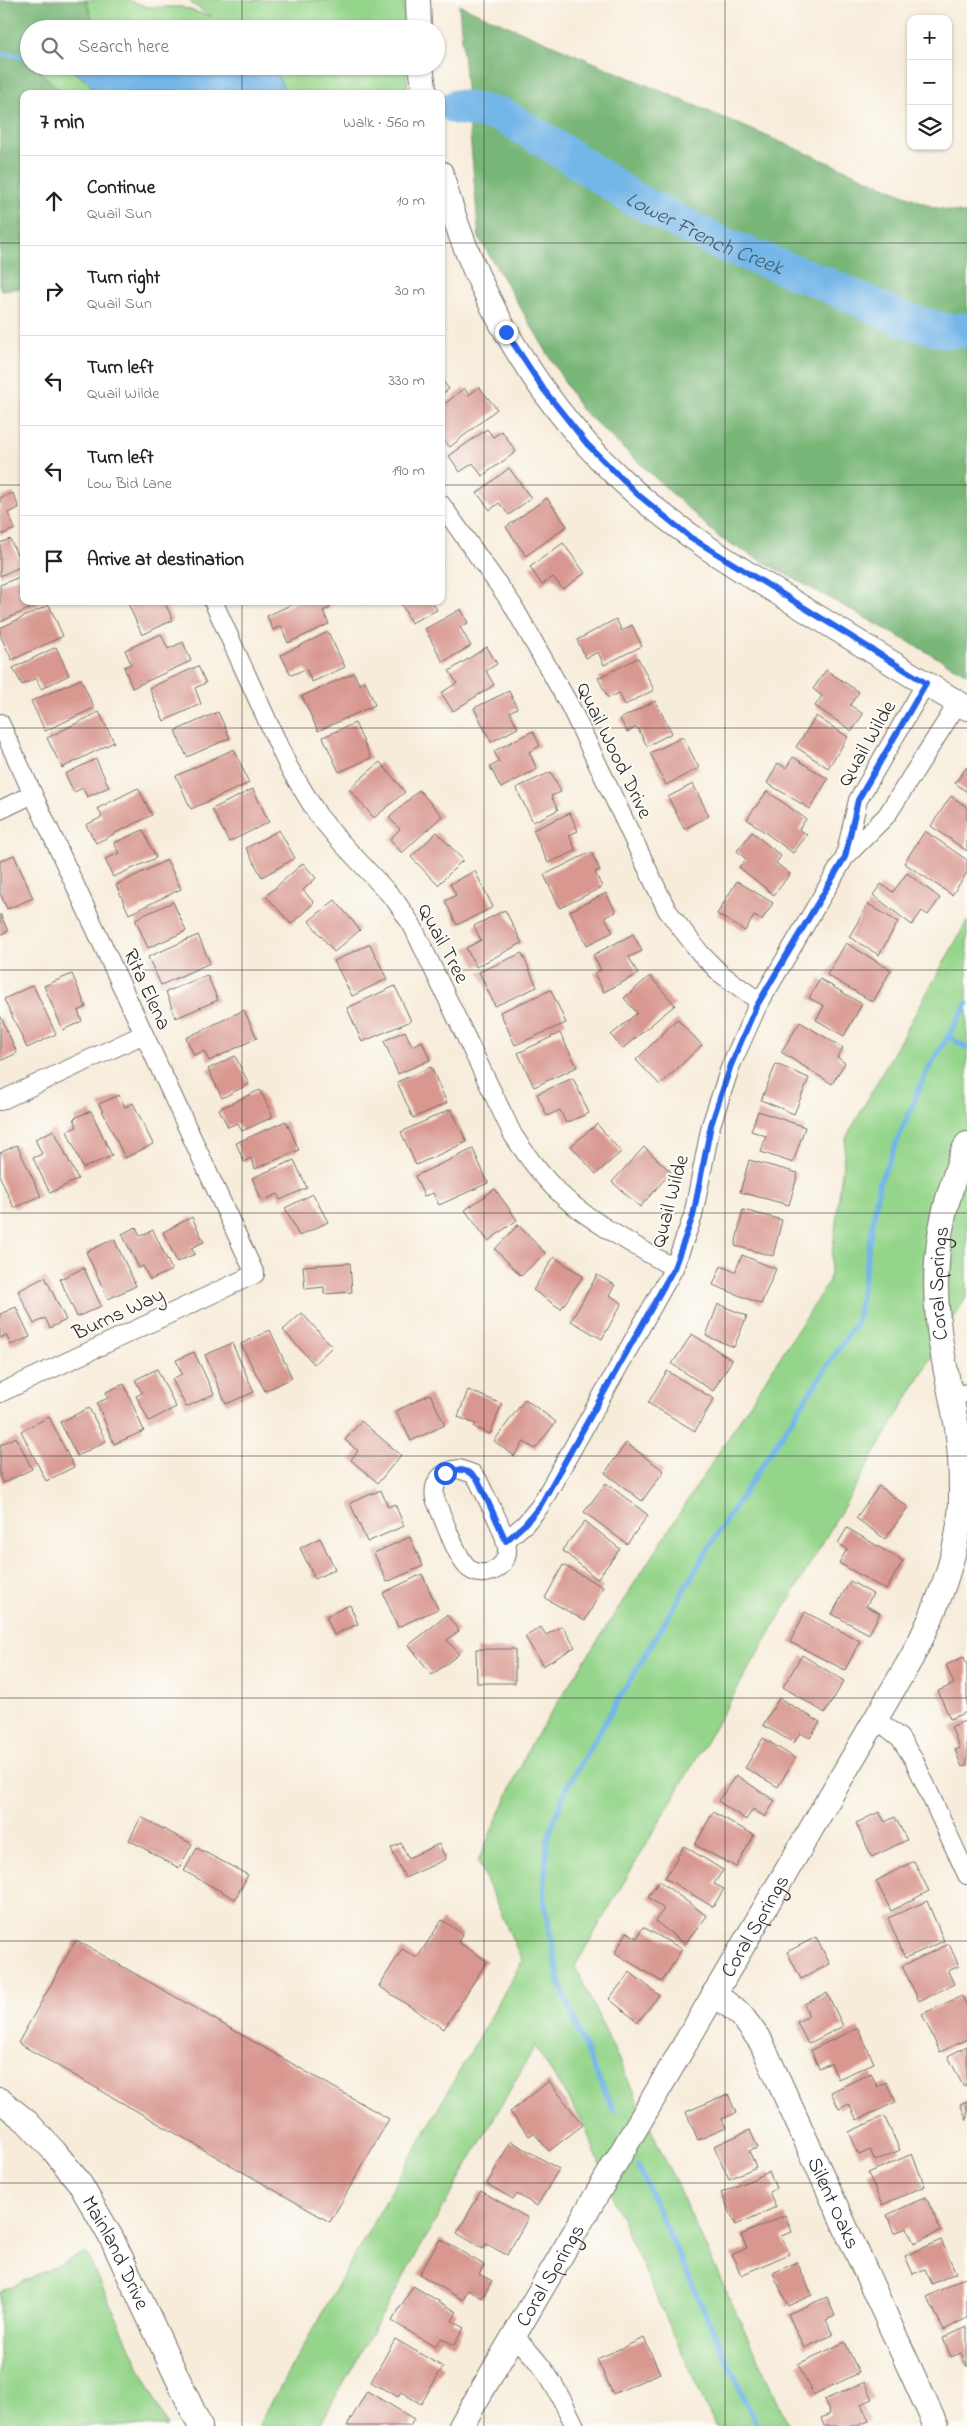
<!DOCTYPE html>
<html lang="en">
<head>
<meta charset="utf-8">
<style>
  :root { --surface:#fff; --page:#f2f2f2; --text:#222; --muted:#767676; --line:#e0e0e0 }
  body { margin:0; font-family:"Indie Flower",sans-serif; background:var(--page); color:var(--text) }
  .controls { position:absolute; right:15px; top:15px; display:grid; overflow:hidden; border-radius:10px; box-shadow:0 1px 4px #0004 }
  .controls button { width:45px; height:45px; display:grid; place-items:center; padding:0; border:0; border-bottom:1px solid var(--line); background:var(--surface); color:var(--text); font:25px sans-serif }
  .stop { position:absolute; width:15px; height:15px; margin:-11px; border:4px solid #2563eb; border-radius:50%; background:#fff }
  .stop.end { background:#2563eb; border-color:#fff; box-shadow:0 1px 5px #0008 }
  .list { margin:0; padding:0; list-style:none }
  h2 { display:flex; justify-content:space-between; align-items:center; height:65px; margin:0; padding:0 20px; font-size:21px }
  h2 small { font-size:16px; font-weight:400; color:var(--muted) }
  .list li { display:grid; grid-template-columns:32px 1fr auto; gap:15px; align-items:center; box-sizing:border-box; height:90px; padding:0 20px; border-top:1px solid var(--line) }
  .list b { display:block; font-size:19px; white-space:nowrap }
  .list p { margin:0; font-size:16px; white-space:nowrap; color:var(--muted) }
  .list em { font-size:16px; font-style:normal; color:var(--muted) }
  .icon { flex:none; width:28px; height:28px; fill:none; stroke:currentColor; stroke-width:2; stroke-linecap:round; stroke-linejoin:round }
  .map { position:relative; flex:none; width:967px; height:2426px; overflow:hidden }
  .search { position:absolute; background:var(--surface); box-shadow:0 1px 4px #0004; left:20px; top:20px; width:425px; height:55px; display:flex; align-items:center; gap:12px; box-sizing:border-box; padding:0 18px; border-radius:28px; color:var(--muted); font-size:19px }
  .panel { position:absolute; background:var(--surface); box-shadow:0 1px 4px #0004; left:20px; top:90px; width:425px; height:515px; border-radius:10px }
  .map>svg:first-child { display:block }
  .green { fill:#95d58b; stroke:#60805b }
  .forest { fill:#78b677; stroke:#527051 }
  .water { fill:#73b6e8; stroke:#4f708a }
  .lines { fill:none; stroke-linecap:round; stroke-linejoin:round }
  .stream { stroke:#73b6e8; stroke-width:5.5 }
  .river { stroke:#73b6e8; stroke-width:35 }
  .building { fill:#d89890 }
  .street-casing { stroke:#726f68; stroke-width:20 }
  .secondary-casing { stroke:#726f68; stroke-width:26 }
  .street { stroke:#fff; stroke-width:18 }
  .secondary { stroke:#fff; stroke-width:24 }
  .route { stroke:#2563eb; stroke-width:6 }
  .grid { fill:none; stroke:#2b2b2b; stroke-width:1; stroke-opacity:0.55 }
  .labels { text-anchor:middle; stroke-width:4; stroke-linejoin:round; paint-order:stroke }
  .street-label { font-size:21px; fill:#2b2b2b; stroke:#fdfcf7 }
  .water-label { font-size:22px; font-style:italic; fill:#445c6d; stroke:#fdfcf7 }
</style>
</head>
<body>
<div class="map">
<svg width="967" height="2426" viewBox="0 0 967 2426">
  <rect width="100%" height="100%" fill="#fdfcf7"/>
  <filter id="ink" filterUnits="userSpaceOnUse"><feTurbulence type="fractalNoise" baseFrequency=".02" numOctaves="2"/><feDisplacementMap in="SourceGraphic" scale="10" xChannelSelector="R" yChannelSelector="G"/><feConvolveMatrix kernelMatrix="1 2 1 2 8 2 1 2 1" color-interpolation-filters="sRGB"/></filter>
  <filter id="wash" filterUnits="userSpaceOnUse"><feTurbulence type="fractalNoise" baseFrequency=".0096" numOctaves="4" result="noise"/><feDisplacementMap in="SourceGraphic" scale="20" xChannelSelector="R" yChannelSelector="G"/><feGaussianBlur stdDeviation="1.12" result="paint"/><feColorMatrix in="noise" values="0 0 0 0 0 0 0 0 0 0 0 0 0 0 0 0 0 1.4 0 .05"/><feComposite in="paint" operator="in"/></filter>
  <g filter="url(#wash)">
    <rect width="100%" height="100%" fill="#f7ecda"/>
    <path class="green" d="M86 0H129L147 7H181L212 17 191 3V0H404L405 29H95Z
      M50 66H117L136 94H64L40 72Z
      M221 66H406L408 94H249Z
      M967 921V1296L575 1966 789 2426H715L619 2214 584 2124 535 2046 319 2426H258L522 1961 478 1861 531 1744 829 1281 846 1138Z
      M86 2252 167 2426H0V2292Z"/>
    <path class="forest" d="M0 0H86L95 29H29V66H50L40 72 64 94H24V288L0 290Z
      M459 5 933 207 967 214V674L720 538 580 408 479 238Z"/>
    <path class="water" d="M66 66H272L283 86 282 94H97L88 82Z"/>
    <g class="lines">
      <path class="stream" d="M0 53 29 57
        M948 1036 967 1048
        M614 2111 589 2058 559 1981 544 1900 547 1840 566 1788 720 1529 857 1321 879 1184 926 1073 967 1004
        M638 2166 757 2426"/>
      <path class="river" id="s1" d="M456 107 502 115 565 153 634 199 722 244 821 282 905 320 946 331 967 330"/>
    </g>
    <g id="blocks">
      <path class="building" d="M441 379 449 389 441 395Z
        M479 387 497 409 450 447 441 437V407L464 388 469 395Z
        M487 429 493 437 502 431 516 452 482 476 473 463 460 472 449 456Z
        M509 468 531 498 509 515 499 503 490 510 477 493Z
        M13 493 19 508 8 513 15 529 0 535V498Z
        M547 498 567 526 526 556 506 527Z
        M10 539 22 566 0 576V543Z
        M563 543 585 573 563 589 553 577 542 585 530 567Z
        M24 575V601H46L0 622V585Z
        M127 601H164L173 620 142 635Z
        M299 601H328L330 608 323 611 329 624 288 643 281 626 273 630 267 616Z
        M400 601H432L437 610 411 623Z
        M49 605 63 636 12 660 0 635V628Z
        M461 609 468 623 460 627 471 646 443 662 425 629Z
        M616 619 622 631 632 625 642 646 604 665 598 652 586 658 577 640Z
        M328 632 345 667 312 682 306 669 291 675 281 655Z
        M161 634 168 649 183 642 191 661 132 688 124 667 131 664 125 650Z
        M56 647 69 675 41 689 36 678 22 685 13 668Z
        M487 647 497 664 486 671 494 685 453 711 441 693 457 683 449 671Z
        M638 658 654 690 625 705 619 693 608 698 598 678Z
        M198 666 206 683 195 688 201 704 164 721 149 688Z
        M826 670 859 692 850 705 863 714 852 731 815 706 822 696 813 689Z
        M354 673 359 684 365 681 375 705 318 731 302 696Z
        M81 679 94 708 45 731 31 701Z
        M509 691 517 708 510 712 518 728 491 742 474 708Z
        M655 701 672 733 647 746 637 727 627 732 620 719Z
        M99 712 114 742 62 768 47 738Z
        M218 712 230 738 187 757 175 731Z
        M816 716 848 737 828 768 796 747Z
        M355 723 371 758 339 772 323 737Z
        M533 731 540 746 529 752 537 769 501 788 490 767 499 762 494 751Z
        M683 737 699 768 666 785 650 753Z
        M234 749 249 783 191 809 176 776Z
        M793 757 828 779 810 809 767 783 778 763 786 768Z
        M96 759 109 787 87 797 83 788 74 792 65 774Z
        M380 762 405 792 374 818 349 789Z
        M967 767V792L955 783Z
        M551 772 561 792 551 796 558 810 533 822 516 788Z
        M693 784 709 816 684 829 668 797Z
        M138 788 152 815 96 843 86 825 102 817 98 808Z
        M253 789 269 822 229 842 212 809Z
        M419 790 442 816 402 853 390 839 400 829 389 818Z
        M767 791 806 819 799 829 807 835 793 853 747 819Z
        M951 796 967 807V851L931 826Z
        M570 813 578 831 569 835 576 851 548 863 533 830Z
        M143 830 156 858 113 877 105 859 119 853 114 843Z
        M279 830 295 858 262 877 246 848Z
        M925 831 967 860V873L952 895 904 863Z
        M437 832 463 860 438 885 411 857Z
        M752 832 781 856 776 863 790 874 774 895 739 867 746 859 737 851Z
        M591 852 600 870 595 872 602 887 560 908 544 875Z
        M14 855 33 898 7 909 0 893V861Z
        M167 860 181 889 129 914 116 885Z
        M303 863 316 878 303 890 314 903 291 924 266 896Z
        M475 871 493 907 457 925 445 901 456 895 450 884Z
        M907 873 940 898 928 915 922 911 912 925 873 895 881 884 893 892Z
        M737 881 773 903 762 920 754 916 745 931 717 914Z
        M606 893 616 912 605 917 613 932 587 945 570 911Z
        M335 900 360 930 334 952 309 921Z
        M173 902 186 931 148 948 135 919Z
        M868 904 898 922 879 955 849 937Z
        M505 910 522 943 476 967 466 948 481 940 474 926Z
        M0 914 8 931 0 935Z
        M633 934 642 951 629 957 638 974 604 992 594 973 601 970 593 955Z
        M198 935 210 963 161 985 148 957Z
        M846 943 891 970 873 1002 827 975Z
        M370 944 387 979 352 996 334 961Z
        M522 953 537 987 495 1006 479 972Z
        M72 974 86 1007 78 1011 82 1021 63 1030 44 986Z
        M207 975 218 1000 176 1018 166 992Z
        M650 976 675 1005 622 1049 611 1035 637 1013 624 998Z
        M820 979 862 1004 844 1036 816 1020 824 1006 809 998Z
        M33 985 56 1034 27 1048 4 999Z
        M395 986 411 1021 362 1042 347 1008Z
        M551 990 566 1023 515 1045 500 1012Z
        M244 1010 257 1038 209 1061 204 1051 194 1055 186 1038Z
        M0 1015 17 1053 0 1061Z
        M677 1019 702 1045 660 1085 636 1060Z
        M800 1022 843 1048 837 1057 845 1063 832 1084 781 1052Z
        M405 1031 412 1046 422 1041 430 1060 398 1074 384 1041Z
        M560 1033 577 1067 534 1087 518 1053Z
        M235 1056 249 1084 222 1098 208 1069Z
        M776 1064 809 1078 794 1114 761 1100Z
        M431 1067 447 1103 413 1118 397 1082Z
        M573 1078 589 1113 566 1123 560 1110 547 1116 537 1094Z
        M260 1090 273 1117 242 1131 237 1123 228 1127 219 1109Z
        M119 1095 125 1107 133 1103 153 1144 125 1158 99 1104Z
        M451 1109 467 1142 416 1165 401 1132Z
        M91 1111 112 1156 83 1168 67 1131 77 1127 74 1118Z
        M758 1111 805 1127 793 1163 761 1152 766 1136 751 1131Z
        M286 1121 299 1150 255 1169 251 1158 244 1162 236 1143Z
        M597 1124 621 1152 596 1174 571 1146Z
        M54 1130 78 1179 50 1193 33 1158 42 1154 35 1139Z
        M17 1145 41 1196 14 1208 0 1177V1153Z
        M644 1147 671 1172 640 1207 612 1182Z
        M473 1149 488 1183 439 1205 433 1193 424 1196 415 1176Z
        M294 1160 307 1188 280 1200 278 1194 262 1201 252 1178Z
        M749 1160 798 1173 789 1205 740 1192Z
        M495 1189 517 1220 488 1241 465 1210Z
        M313 1194 328 1222 299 1236 285 1208Z
        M743 1210 782 1220 773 1256 735 1246Z
        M192 1217 204 1242 191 1248 195 1254 177 1262 163 1232Z
        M518 1225 545 1253 521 1276 495 1249Z
        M136 1227 140 1236 153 1230 172 1270 150 1280 143 1266 139 1268 122 1234Z
        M114 1239 136 1286 108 1299 86 1252Z
        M742 1255 776 1269 761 1304 713 1285 721 1266 735 1272Z
        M554 1257 583 1276 561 1309 533 1290Z
        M350 1263 352 1292 324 1294V1287L305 1289 303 1266Z
        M84 1268 101 1306 77 1317 60 1279Z
        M597 1275 615 1285 609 1295 622 1303 602 1339 571 1321Z
        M45 1277 66 1320 50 1328 45 1318 34 1324 18 1291Z
        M718 1304 747 1316 734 1347 706 1336Z
        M16 1307 30 1337 11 1345 6 1335 0 1338V1314Z
        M302 1313 332 1347 314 1364 283 1330Z
        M270 1330 292 1378 265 1391 241 1344Z
        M692 1334 732 1360 713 1391 672 1364Z
        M232 1343 254 1392 226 1404 205 1355Z
        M194 1352 214 1394 186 1407 172 1379 182 1374 176 1360Z
        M157 1369 176 1407 149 1421 136 1396 142 1393 135 1380Z
        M667 1371 714 1399 695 1431 648 1403Z
        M124 1384 144 1431 114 1444 97 1403 108 1398 106 1392Z
        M468 1390 502 1404 490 1434 474 1427 476 1424 458 1417Z
        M430 1394 445 1425 411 1441 396 1411Z
        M525 1399 556 1422 535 1449 524 1442 514 1456 494 1441Z
        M89 1408 106 1441 77 1456 60 1422Z
        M49 1417 74 1467 46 1481 21 1431Z
        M361 1421 401 1455 378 1483 351 1460 358 1451 345 1440Z
        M16 1437 32 1469 3 1483 0 1477V1445Z
        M626 1443 664 1471 642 1501 605 1473Z
        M606 1483 648 1515 627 1544 584 1512Z
        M879 1486 908 1507 885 1539 856 1518Z
        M381 1490 388 1507 395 1504 404 1526 367 1542 350 1503Z
        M585 1521 620 1549 597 1579 562 1550Z
        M847 1528 903 1561 886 1590 839 1563 847 1549 838 1543Z
        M410 1537 423 1566 387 1582 374 1553Z
        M320 1538 335 1569 315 1579 300 1548Z
        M563 1565 603 1587 585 1621 545 1598Z
        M422 1574 438 1609 398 1627 383 1593Z
        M850 1581 873 1594 866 1606 880 1613 869 1634 832 1614Z
        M350 1605 358 1624 334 1635 326 1616Z
        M805 1612 860 1641 845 1670 790 1642Z
        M447 1615 459 1631 447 1640 459 1654 432 1675 409 1645Z
        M562 1626 575 1647 543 1666 525 1637 541 1627 546 1635Z
        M476 1649H515V1683H477Z
        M802 1655 844 1681 825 1713 783 1687Z
        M964 1657 967 1665V1712L950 1719 938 1691 954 1684 946 1665Z
        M779 1698 820 1722 810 1738 800 1733 794 1743 763 1725Z
        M967 1720V1765L962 1767 955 1750 960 1748 951 1727Z
        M763 1738 795 1758 778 1787 745 1768Z
        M736 1775 775 1801 765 1817 753 1809 746 1820 718 1801Z
        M713 1812 754 1835 736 1867 695 1845Z
        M879 1812 885 1822 895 1817 907 1840 872 1857 856 1823Z
        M141 1817 192 1844 179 1868 129 1840Z
        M401 1843 408 1858 439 1844 446 1859 405 1878 391 1848Z
        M684 1846 723 1870 714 1884 724 1889 713 1907 665 1878Z
        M197 1848 248 1875 235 1899 184 1871Z
        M914 1861 929 1891 891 1911 876 1881Z
        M659 1881 707 1916 685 1944 655 1921 664 1909 648 1897Z
        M927 1901 944 1941 905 1958 888 1918Z
        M442 1920 463 1934 458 1942 487 1961 444 2029 379 1986 402 1949 417 1958Z
        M643 1927 682 1949 662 1982 615 1953 627 1932 637 1938Z
        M816 1937 830 1964 801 1979 787 1952Z
        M76 1940 389 2119 330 2222 18 2043Z
        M949 1944 959 1966 948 1971 954 1984 919 2001 902 1966Z
        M630 1972 659 1995 638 2022 609 1999Z
        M827 1993 843 2026 808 2044 797 2022 809 2016 804 2004Z
        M962 1996 967 2007V2039L940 2052 922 2014Z
        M858 2028 874 2063 838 2079 831 2063 819 2068 811 2050Z
        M967 2046V2084L963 2086 948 2056Z
        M871 2073 877 2087 886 2082 896 2102 857 2120 849 2104 839 2109 831 2092Z
        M549 2081 583 2125 549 2151 534 2133 529 2136 510 2112Z
        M728 2094 736 2113 722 2119 726 2128 698 2140 686 2112Z
        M967 2101V2120L960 2104Z
        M884 2116 900 2150 875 2161 870 2150 859 2155 849 2132Z
        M750 2130 758 2148 749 2151 756 2167 729 2179 714 2146Z
        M511 2141 559 2169 537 2206 517 2194 513 2199 487 2184Z
        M912 2154 925 2186 882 2205 868 2173Z
        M769 2172 776 2188 769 2192 776 2207 736 2225 721 2193Z
        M481 2191 528 2218 507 2255 486 2244 483 2249 457 2233Z
        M926 2197 941 2231 914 2243 907 2228 894 2233 887 2215Z
        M785 2215 792 2232 781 2236 789 2254 741 2275 732 2255 747 2248 741 2235Z
        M440 2239 484 2265 479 2274 492 2281 482 2298 468 2290 463 2300 419 2274Z
        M941 2240 956 2273 932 2284 925 2269 913 2274 905 2256Z
        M797 2262 812 2295 788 2306 773 2273Z
        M967 2276V2318L944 2330 927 2297Z
        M413 2286 457 2312 452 2321 464 2328 454 2345 441 2338 435 2347 392 2321Z
        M827 2297 835 2316 826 2320 833 2335 804 2348 788 2314Z
        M967 2327V2367L961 2353 951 2357 943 2338Z
        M644 2338 660 2373 613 2394 597 2359Z
        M395 2339 443 2367 421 2404 401 2392 398 2397 371 2382Z
        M845 2342 859 2373 813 2395 798 2364Z
        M865 2382 873 2399 861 2404 869 2421 857 2426H824L821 2418 830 2414 824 2400Z
        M367 2391 414 2419 410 2426H347Z"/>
    </g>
  </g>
  <g filter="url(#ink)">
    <use href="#blocks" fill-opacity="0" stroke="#726f68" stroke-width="1"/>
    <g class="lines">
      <defs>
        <path id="street" d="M441 504 512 604 570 706 667 910 701 954 721 974 760 1002
          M213 601 288 766 318 815 337 838 395 900 412 925 513 1135C528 1158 545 1181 567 1200 599 1227 638 1247 674 1268
          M0 723 255 1274 0 1393
          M0 810 33 794
          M845 856 858 800 926 683
          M0 1101 144 1034
          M951 1396 967 1393
          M459 1469 473 1474 478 1480C485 1496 506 1532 507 1548 509 1571 477 1583 464 1563 453 1548 443 1517 435 1499 432 1482 442 1470 459 1469Z
          M505 1541 525 1524 540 1506 674 1268 693 1216 711 1125 731 1065 757 1007 845 857 887 815 958 703
          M875 1718 900 1738 914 1760 967 1875
          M514 2336C546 2367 556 2387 575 2426"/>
        <g id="secondary">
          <path d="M418 0 419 29"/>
          <path d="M421 66 425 94"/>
          <path d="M441 173C473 294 542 411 637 494 691 541 753 577 814 615 865 646 915 678 967 708"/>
          <path id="s2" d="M714 1993 742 2016 761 2042 936 2426"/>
          <path id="s3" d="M0 2100 27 2122 54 2151 79 2182 112 2239 200 2426"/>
          <path id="s4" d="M461 2426 912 1657C937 1609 962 1548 961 1492 961 1471 960 1449 957 1428 951 1392 941 1356 938 1320 933 1274 938 1227 953 1182 957 1170 960 1155 967 1144"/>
        </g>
      </defs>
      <use href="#street" class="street-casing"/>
      <use href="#secondary" class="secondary-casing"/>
      <use href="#street" class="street"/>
      <use href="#secondary" class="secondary"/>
    </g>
  </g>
  <g class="lines" filter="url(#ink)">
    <path class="route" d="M445 1473C458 1467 468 1469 478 1480L506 1541 525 1524 540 1506 674 1268 693 1216 711 1125 731 1065 756 1007 845 857 858 800 926 683 690 537 636 493 587 444 544 390 506 332"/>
  </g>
  <path class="grid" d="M242 0V29M484 0V2426M725 0V2426M242 66V94M0 243H24M441 243H967M0 485H24M441 485H967M242 601V2426M0 728H967M0 970H967M0 1213H967M0 1456H967M0 1698H967M0 1941H967M0 2183H967"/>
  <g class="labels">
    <g class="street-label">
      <text transform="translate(866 743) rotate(-60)" y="7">Quail Wilde</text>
      <text transform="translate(615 750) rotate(64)" y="7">Quail Wood Drive</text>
      <text transform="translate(444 943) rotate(62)" y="7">Quail Tree</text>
      <text transform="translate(148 989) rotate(65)" y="7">Rita Elena</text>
      <text transform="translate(669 1201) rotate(-75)" y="7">Quail Wilde</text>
      <text dy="7" stroke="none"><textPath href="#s4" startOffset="1276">Coral Springs</textPath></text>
      <text transform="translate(118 1313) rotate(-25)" y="7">Burns Way</text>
      <text dy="7" stroke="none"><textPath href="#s4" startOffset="580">Coral Springs</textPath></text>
      <text dy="7" stroke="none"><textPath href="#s2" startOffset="245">Silent Oaks</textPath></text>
      <text dy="7" stroke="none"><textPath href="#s3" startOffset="194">Mainland Drive</textPath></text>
      <text dy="7" stroke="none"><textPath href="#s4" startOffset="175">Coral Springs</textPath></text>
    </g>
    <g class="water-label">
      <text dy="8" stroke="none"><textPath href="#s1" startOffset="282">Lower French Creek</textPath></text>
    </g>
  </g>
</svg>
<div class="controls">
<button>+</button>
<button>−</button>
<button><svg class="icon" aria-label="layers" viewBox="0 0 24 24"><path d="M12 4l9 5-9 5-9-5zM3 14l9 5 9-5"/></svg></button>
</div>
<div class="stop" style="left:445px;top:1473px"></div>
<div class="stop end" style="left:506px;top:332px"></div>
<div class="search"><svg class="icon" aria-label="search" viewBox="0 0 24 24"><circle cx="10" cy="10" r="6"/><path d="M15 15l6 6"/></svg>Search here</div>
<section class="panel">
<h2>7 min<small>Walk · 560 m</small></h2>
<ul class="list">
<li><svg class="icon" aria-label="ahead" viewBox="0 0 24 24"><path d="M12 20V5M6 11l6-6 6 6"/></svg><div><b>Continue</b><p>Quail Sun</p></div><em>10 m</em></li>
<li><svg class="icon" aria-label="right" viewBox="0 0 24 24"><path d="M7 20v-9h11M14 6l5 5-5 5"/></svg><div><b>Turn right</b><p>Quail Sun</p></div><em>30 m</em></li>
<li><svg class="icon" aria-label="left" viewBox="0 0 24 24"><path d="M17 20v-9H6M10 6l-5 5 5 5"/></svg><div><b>Turn left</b><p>Quail Wilde</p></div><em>330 m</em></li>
<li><svg class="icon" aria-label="left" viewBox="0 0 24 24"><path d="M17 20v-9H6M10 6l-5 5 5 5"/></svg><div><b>Turn left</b><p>Low Bid Lane</p></div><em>190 m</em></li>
<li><svg class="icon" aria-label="arrive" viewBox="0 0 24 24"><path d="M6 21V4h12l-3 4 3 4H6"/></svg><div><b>Arrive at destination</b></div></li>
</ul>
</section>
</div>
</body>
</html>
